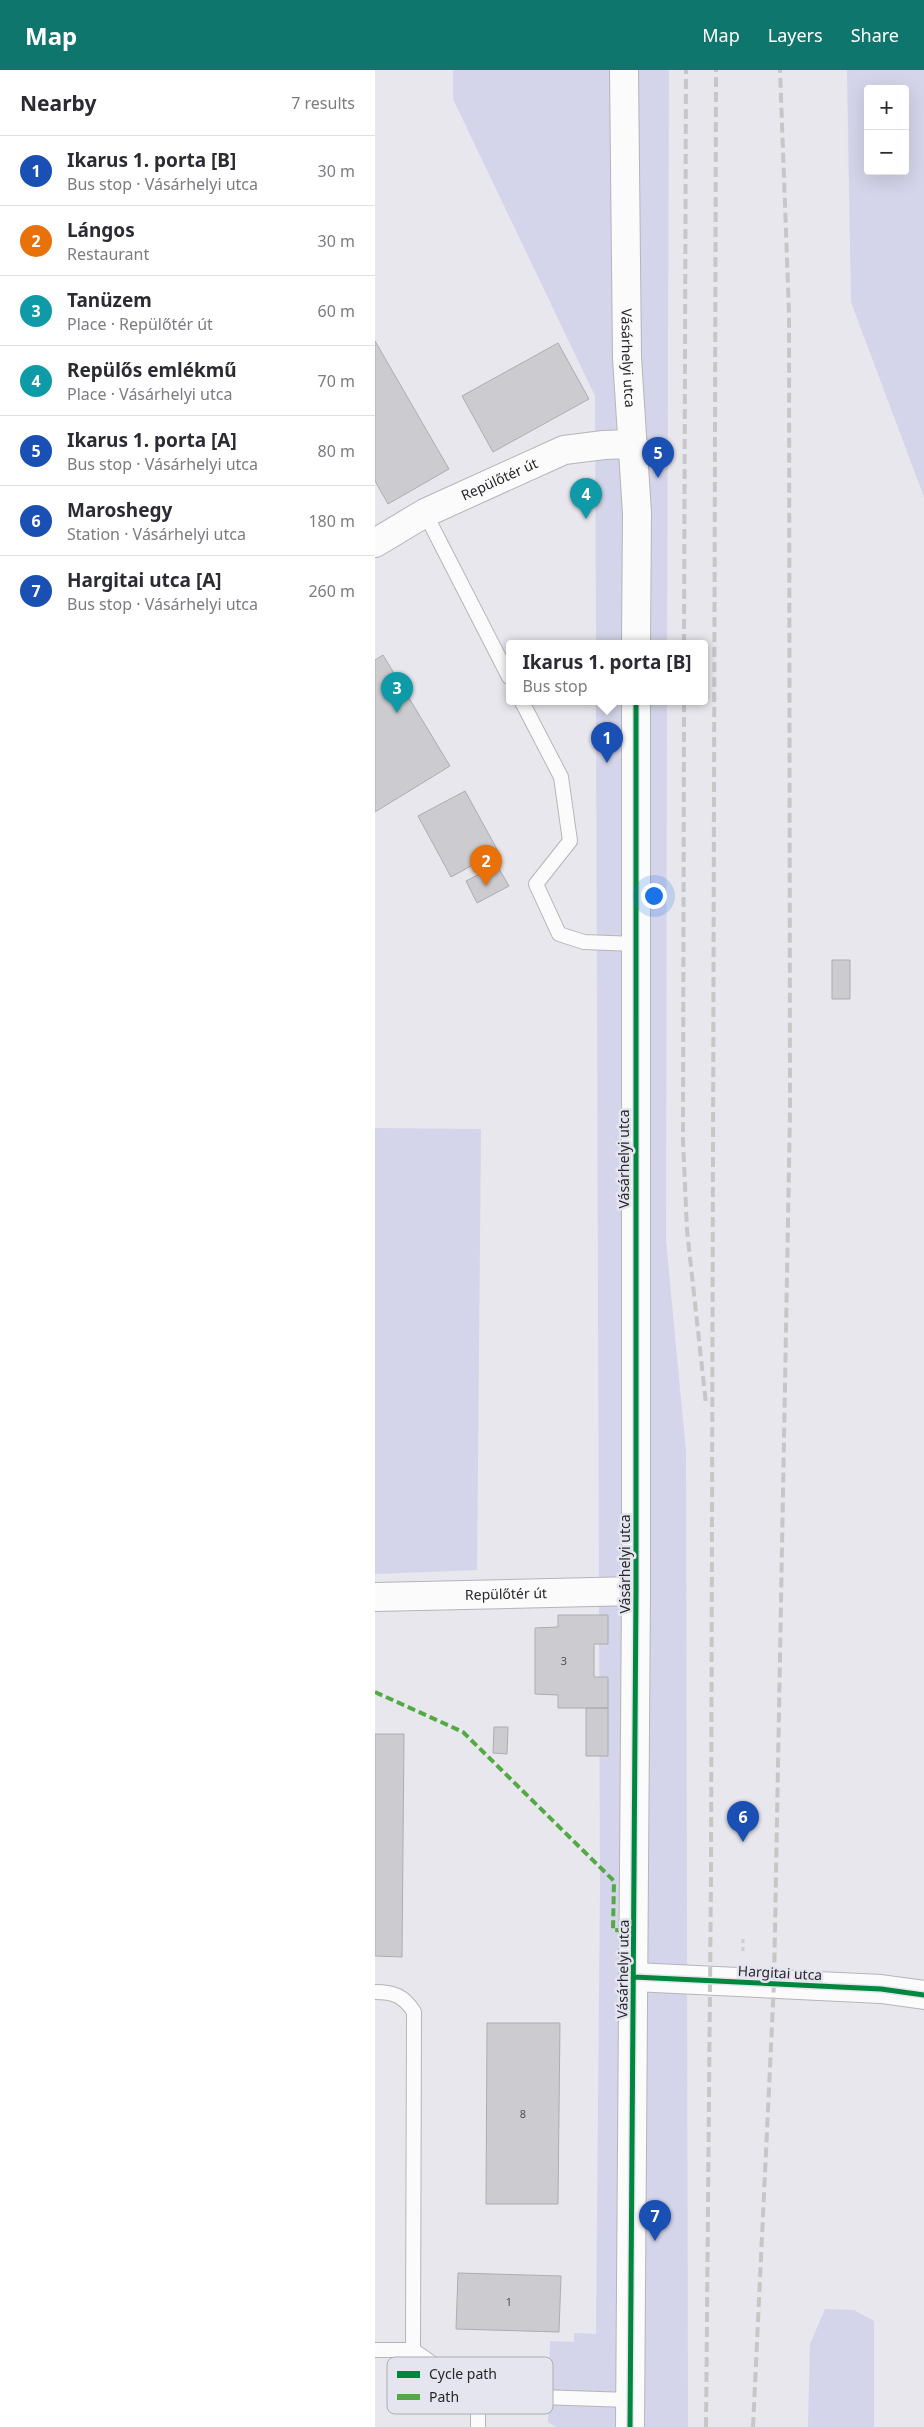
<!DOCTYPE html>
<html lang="en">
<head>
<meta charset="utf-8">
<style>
  :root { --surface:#fff; --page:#f7f7f7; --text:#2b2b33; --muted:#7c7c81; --line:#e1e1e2; --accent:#0f766e }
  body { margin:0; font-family:"Noto Sans",sans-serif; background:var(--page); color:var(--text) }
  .controls { position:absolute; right:15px; top:15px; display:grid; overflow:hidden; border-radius:5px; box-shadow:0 5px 20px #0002 }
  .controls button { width:45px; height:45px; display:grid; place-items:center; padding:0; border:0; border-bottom:1px solid var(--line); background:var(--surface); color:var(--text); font:25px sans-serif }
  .you { position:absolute; left:278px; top:825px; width:18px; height:18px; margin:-12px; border:4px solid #fff; border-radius:50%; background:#1a73e8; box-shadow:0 0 0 8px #1a73e833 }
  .badge { display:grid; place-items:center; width:32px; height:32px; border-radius:50%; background:var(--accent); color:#fff; font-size:16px; font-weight:700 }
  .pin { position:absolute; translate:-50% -41px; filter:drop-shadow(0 1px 2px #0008) }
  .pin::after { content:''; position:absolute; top:26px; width:18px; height:15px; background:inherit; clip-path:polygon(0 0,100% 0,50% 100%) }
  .popup { position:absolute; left:131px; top:570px; width:202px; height:65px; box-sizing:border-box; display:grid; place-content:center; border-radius:5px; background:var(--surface); filter:drop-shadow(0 1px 4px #0005); font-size:16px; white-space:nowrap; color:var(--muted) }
  .popup b { font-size:19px; color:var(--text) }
  .popup::after { content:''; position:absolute; left:50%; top:100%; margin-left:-10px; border:10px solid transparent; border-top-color:var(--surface) }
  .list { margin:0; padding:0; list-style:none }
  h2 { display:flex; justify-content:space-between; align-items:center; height:65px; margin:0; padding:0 20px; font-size:21px }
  h2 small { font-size:16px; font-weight:400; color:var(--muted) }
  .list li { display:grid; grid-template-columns:32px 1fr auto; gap:15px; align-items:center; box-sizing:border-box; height:70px; padding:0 20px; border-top:1px solid var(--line) }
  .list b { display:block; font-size:19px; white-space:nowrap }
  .list p { margin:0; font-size:16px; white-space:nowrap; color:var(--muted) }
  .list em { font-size:16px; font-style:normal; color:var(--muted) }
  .map { position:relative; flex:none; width:549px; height:2357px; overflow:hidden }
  header { display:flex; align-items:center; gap:30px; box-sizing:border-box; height:70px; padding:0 25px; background:var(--accent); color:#fff }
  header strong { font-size:24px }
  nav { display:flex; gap:28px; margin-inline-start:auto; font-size:18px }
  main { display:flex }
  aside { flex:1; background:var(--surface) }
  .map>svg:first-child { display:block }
  .green { fill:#d4d4ea; fill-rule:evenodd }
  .building { fill:#ccccd0; stroke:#adadb1 }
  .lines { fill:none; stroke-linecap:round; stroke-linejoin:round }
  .service-casing { stroke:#b5b5b9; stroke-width:16 }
  .minor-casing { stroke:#b5b5b9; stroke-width:30 }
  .tertiary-casing { stroke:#b5b5b9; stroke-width:30 }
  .path { stroke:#d0d0d2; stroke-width:3; stroke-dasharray:4 4; stroke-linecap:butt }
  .service { stroke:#fbfbfc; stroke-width:14 }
  .minor { stroke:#fbfbfc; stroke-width:28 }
  .tertiary { stroke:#fbfbfc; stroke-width:28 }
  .rail { stroke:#c7c7c8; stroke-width:4; stroke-dasharray:10 5; stroke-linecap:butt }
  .quiet { stroke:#53aa44; stroke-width:4; stroke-dasharray:8 4; stroke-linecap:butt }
  .cycleway-casing { stroke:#e5e5ef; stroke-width:8 }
  .cycleway { stroke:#00873e; stroke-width:5 }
  .labels { text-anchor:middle; stroke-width:5; stroke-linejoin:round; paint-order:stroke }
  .number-label { font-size:11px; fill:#505054 }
  .street-label { font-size:14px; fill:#26262a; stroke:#e5e5ef }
  .key { fill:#e5e5ef; stroke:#acacb4; stroke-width:1 }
  .key-label { font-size:14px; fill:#26262a }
</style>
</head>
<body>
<header>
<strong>Map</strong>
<nav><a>Map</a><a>Layers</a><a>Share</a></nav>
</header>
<main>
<aside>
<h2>Nearby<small>7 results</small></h2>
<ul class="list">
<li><span class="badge" style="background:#1a4fb4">1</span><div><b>Ikarus 1. porta [B]</b><p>Bus stop · Vásárhelyi utca</p></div><em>30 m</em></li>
<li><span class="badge" style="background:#e8710a">2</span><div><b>Lángos</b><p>Restaurant</p></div><em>30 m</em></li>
<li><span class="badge" style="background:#0f9aa8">3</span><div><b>Tanüzem</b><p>Place · Repülőtér út</p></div><em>60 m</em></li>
<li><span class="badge" style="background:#0f9aa8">4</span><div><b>Repülős emlékmű</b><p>Place · Vásárhelyi utca</p></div><em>70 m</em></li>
<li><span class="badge" style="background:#1a4fb4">5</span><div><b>Ikarus 1. porta [A]</b><p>Bus stop · Vásárhelyi utca</p></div><em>80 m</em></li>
<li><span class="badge" style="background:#1a4fb4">6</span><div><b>Maroshegy</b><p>Station · Vásárhelyi utca</p></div><em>180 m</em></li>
<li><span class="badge" style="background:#1a4fb4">7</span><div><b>Hargitai utca [A]</b><p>Bus stop · Vásárhelyi utca</p></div><em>260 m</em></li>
</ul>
</aside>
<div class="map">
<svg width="549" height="2357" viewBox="0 0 549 2357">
  <rect width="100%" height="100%" fill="#e7e7ed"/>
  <path class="green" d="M78 0H294L292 574H221L220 326 78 29Z
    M472 0H549V427L476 232ZM493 19H530V101H493Z
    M221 632H292L291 1171 311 1382 313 2357H181L173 2352 175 2271 199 2272V2263L221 2264 225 1820Z
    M0 1058 106 1059 102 1500 0 1504Z
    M450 2239 479 2240 499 2251V2357H433L435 2274Z"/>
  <path class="building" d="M0 271 74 399 13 434 0 411Z
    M183 273 214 329 118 382 87 326Z
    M8 585 75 696 0 742V590Z
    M90 721 123 781 76 807 43 746Z
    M122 795 134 816 102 833 91 811Z
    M457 890H475V929H457Z
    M183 1545H233V1574H219V1607H233V1638H183V1625L160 1624V1558L183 1557Z
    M211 1638H233V1686H211Z
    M119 1657H133L132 1684 118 1683Z
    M0 1664H29L27 1887 0 1886Z
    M112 1953H185L183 2134H111Z
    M83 2203 186 2206 184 2262 81 2259Z"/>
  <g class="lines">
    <defs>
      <path id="service" d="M50 443 134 607
        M147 632 186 707 195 771 161 814 184 864 209 872 260 874
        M0 1922C19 1922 29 1926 39 1942L38 2280
        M0 2280H38L103 2325 255 2330
        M103 2357V2325"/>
      <g id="minor">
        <path id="s1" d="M0 473 50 443 189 380 229 375 258 374"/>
        <path id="s2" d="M0 1527 261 1521"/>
        <path d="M259 1907 506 1919 549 1925"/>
      </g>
      <g id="tertiary">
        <path id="s3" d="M249 0 252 288 262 443 261 574"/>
        <path d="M255 2357 261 1521V632"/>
      </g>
    </defs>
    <use href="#service" class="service-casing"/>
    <use href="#minor" class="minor-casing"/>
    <use href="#tertiary" class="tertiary-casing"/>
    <path class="path" d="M368 1869V1882"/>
    <use href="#service" class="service"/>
    <use href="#minor" class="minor"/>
    <use href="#tertiary" class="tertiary"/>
    <path class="rail" d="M309 574 311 0
      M309 632 308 1071 312 1160 331 1334
      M331 2357 336 1808 341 0
      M378 2357 399 1913 415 1042 414 243 405 0"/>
    <path class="quiet" d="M0 1622 88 1662 239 1811 238 1860 260 1861"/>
    <defs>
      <path id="cycleway" d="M259 1907 506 1919 549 1925
        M255 2357 261 1521V632"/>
    </defs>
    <use href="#cycleway" class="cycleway-casing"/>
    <use href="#cycleway" class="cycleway"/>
  </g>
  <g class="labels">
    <g class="number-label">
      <text x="189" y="1595">3</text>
      <text x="148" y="2048">8</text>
      <text x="134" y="2236">1</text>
    </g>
    <g class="street-label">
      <text dy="5" stroke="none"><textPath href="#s3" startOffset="288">Vásárhelyi utca</textPath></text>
      <text dy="5" stroke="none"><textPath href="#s1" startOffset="140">Repülőtér út</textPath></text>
      <text transform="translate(249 1089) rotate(-90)" y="5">Vásárhelyi utca</text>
      <text transform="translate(250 1494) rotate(-90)" y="5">Vásárhelyi utca</text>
      <text dy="5" stroke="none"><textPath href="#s2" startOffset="131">Repülőtér út</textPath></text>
      <text transform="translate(248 1899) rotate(-89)" y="5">Vásárhelyi utca</text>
      <text transform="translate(405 1903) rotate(3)" y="5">Hargitai utca</text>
    </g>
  </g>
  <rect x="12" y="2287" width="166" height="57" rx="8" class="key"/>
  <rect x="22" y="2301" width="23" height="7" fill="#00873e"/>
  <rect x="22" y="2324" width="23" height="6" fill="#53aa44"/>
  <g class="key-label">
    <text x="54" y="2309">Cycle path</text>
    <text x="54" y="2332">Path</text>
  </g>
</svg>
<div class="controls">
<button>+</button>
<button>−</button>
</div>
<div class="you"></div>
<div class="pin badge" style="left:232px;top:693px;background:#1a4fb4">1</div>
<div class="popup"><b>Ikarus 1. porta [B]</b>Bus stop</div>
<div class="pin badge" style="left:111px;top:816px;background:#e8710a">2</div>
<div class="pin badge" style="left:22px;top:643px;background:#0f9aa8">3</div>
<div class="pin badge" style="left:211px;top:449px;background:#0f9aa8">4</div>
<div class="pin badge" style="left:283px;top:408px;background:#1a4fb4">5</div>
<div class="pin badge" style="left:368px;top:1772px;background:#1a4fb4">6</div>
<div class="pin badge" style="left:280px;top:2171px;background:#1a4fb4">7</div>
</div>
</main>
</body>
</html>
